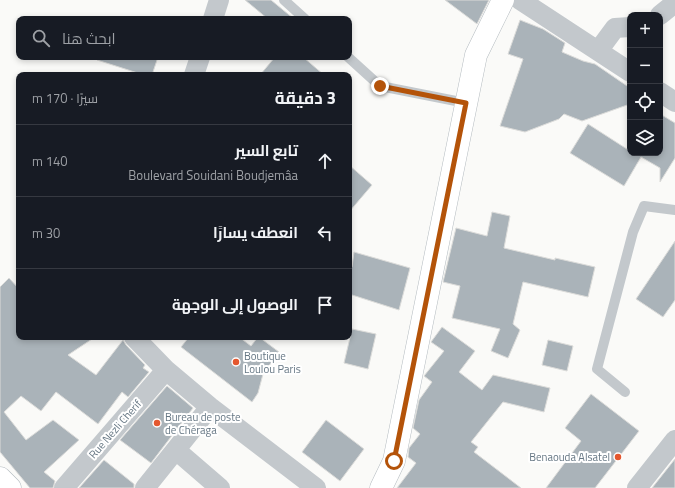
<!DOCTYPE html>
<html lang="ar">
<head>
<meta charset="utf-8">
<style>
  :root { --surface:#171b24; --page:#20242c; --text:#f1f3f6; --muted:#9ea1a6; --line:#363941 }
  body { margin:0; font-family:"Titillium Web",Cairo,sans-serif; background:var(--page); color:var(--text); direction:rtl }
  .controls { position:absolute; right:12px; top:12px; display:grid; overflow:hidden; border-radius:8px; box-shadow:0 2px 6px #0003 }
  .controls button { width:36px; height:36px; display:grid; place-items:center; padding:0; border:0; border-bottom:1px solid var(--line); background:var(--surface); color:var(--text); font:20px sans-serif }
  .stop { position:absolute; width:12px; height:12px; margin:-9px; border:3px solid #b45309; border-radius:50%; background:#fff }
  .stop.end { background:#b45309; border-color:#fff; box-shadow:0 1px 4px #0008 }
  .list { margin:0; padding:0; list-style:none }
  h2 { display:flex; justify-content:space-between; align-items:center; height:52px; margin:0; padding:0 16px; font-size:17px }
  h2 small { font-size:13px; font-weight:400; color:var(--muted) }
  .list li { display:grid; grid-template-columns:26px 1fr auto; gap:12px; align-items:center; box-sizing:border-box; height:72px; padding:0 16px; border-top:1px solid var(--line) }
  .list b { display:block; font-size:15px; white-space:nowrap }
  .list p { margin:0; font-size:13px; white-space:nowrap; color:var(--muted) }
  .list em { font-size:13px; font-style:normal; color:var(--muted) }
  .icon { flex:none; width:22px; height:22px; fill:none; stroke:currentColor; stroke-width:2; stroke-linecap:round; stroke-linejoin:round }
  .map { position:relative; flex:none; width:675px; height:488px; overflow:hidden; direction:ltr }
  .search { position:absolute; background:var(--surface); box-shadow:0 2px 6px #0003; left:16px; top:16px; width:336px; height:44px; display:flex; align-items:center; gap:10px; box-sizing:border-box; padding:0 14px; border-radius:8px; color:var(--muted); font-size:15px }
  .panel { position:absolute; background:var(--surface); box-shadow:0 2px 6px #0003; left:16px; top:72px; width:336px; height:268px; border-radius:8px; direction:rtl }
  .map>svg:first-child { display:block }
  .building { fill:#aab3b9; stroke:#dcdcda }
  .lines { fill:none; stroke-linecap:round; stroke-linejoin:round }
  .secondary-casing { stroke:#b3babf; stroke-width:23 }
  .lane { stroke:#c3c8cc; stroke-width:10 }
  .street { stroke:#c3c8cc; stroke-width:20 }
  .secondary { stroke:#fff; stroke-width:22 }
  .route { stroke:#b45309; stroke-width:5 }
  .poi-dot { fill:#e4572e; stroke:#fff; stroke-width:1.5 }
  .labels { text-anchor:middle; stroke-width:4; stroke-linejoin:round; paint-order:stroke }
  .poi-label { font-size:11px; fill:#657683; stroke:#fff; text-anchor:start }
  .street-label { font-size:11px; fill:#657683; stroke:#fff }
</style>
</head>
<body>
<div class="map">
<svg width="675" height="488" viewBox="0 0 675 488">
  <rect width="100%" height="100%" fill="#fafaf8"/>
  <path class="building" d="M245 0H271L294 19H268Z
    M445 0H489L477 24Z
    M520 20 543 29 565 43 562 52 583 61 595 64 630 88V104L582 121 564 114 559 119 525 132 500 126 523 59 508 54Z
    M97 57H158L152 75H144L97 60Z
    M275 57H303L324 75H260Z
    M660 114 675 123V158L660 182V168L641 157 624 186 570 153 588 124 630 151V153H660Z
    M349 165 372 185 349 212Z
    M492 212 510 216 504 248 555 260V258L595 267 588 297 523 282 513 324 520 330 508 358 491 351 500 329 452 318 460 286 443 282 456 228 487 236Z
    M675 241V300L663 317 636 299Z
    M354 252 410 268 399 310 349 294V267H352Z
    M9 278 19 289V337H95L68 355 96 375 123 340 126 345 145 365 143 368 149 372 128 397 122 392 98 424 56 392 41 411 21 396 4 412 26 440 53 420 79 440 44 472 55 481 53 488H30L0 452V287Z
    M442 327 475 351 459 372 482 390 493 375 550 388 544 412 503 402 471 442 478 447 474 452 521 488H397L416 463 408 457 409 448 420 434 413 428 419 400 432 382 424 376 444 351 431 342Z
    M352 329 376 334 368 369 344 363Z
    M189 337H239L251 346 258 337H259L279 352 263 374 258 393 252 402 181 347Z
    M548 340 573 346 567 371 542 365Z
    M167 386 193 408 151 463 120 440Z
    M591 394 639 431 595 488H546L581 441 565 428Z
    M326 420 364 449 340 481 302 452Z
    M675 459V488H652Z
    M104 460 134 484V488H79Z"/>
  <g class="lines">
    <defs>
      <path id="secondary" d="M0 478 10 488
        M381 488 394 461 476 55 503 0"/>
    </defs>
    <use href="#secondary" class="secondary-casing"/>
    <path class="lane" d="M284 0 305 19
      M348 57 380 86 466 103
      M625 392 597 369 633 232 644 206 675 210"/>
    <path class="street" d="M520 0 630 72
      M660 15 675 3
      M213 19 219 0
      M598 51 615 28 630 27
      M194 75 200 57
      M660 92 675 102
      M134 337 166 370 210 407 316 488
      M177 451 220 488
      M64 488 166 370
      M145 488 210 407
      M637 488 675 440"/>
    <use href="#secondary" class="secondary"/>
  </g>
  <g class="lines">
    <path class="route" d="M380 86 466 103 394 461"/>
  </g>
  <g class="poi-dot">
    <circle cx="236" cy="362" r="4"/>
    <circle cx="157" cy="423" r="4"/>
    <circle cx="618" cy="457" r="4"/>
  </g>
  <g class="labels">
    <g class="poi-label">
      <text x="244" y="360">Boutique<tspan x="244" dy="13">Loulou Paris</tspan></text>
      <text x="165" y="421">Bureau de poste<tspan x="165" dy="13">de Chéraga</tspan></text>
      <text x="610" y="461" text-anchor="end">Benaouda Alsatel</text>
    </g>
    <g class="street-label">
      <text transform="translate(115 429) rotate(-49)" y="4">Rue Nezli Cherif</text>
    </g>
  </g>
</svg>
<div class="controls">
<button>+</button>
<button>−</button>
<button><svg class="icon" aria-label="locate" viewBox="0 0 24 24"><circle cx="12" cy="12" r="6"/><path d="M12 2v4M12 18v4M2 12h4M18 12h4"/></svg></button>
<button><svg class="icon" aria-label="layers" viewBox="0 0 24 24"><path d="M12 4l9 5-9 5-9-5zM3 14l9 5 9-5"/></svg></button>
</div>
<div class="stop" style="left:394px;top:461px"></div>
<div class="stop end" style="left:380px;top:86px"></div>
<div class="search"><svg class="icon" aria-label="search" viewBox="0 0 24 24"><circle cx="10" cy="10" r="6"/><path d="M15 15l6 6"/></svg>ابحث هنا</div>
<section class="panel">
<h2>3 دقيقة<small>سيرًا · 170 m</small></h2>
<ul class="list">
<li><svg class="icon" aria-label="ahead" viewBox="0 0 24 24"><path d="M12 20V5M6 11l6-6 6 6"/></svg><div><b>تابع السير</b><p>Boulevard Souidani Boudjemâa</p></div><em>140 m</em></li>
<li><svg class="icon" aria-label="left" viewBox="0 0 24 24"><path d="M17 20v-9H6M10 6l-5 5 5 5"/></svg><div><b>انعطف يسارًا</b></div><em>30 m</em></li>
<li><svg class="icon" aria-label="arrive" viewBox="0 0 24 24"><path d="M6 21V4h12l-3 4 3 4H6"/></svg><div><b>الوصول إلى الوجهة</b></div></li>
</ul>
</section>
</div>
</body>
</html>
